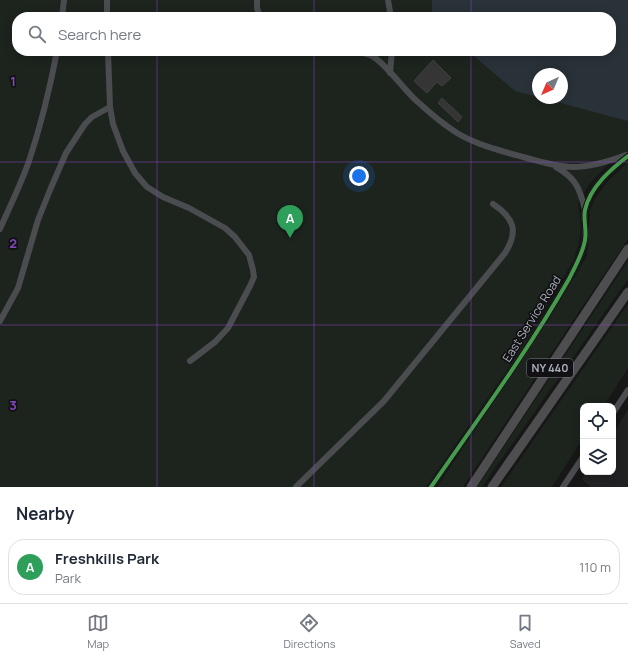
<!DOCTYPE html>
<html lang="en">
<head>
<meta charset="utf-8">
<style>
  :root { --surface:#fff; --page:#f2f2f3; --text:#1f2937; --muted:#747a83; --line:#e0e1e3; --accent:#757880 }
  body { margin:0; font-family:Manrope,sans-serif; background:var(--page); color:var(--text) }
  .controls { position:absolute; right:12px; bottom:12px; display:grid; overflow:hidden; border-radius:8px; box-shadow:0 2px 10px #0003 }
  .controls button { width:36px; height:36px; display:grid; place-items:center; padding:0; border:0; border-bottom:1px solid var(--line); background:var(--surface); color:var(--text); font:20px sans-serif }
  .compass { position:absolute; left:532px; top:68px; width:36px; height:36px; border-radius:50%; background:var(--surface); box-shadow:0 2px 10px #0003; rotate:224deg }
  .you { position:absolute; left:359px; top:176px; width:14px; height:14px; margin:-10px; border:3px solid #fff; border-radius:50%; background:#1a73e8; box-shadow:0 0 0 6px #1a73e833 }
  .badge { display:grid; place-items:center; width:26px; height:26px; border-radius:50%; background:var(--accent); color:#fff; font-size:13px; font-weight:700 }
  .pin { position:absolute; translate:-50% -33px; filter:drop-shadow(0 1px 2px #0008) }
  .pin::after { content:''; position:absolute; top:21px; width:14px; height:12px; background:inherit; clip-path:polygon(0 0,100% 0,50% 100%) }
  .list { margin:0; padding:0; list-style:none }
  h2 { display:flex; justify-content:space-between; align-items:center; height:52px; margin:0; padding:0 16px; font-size:17px }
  h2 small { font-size:13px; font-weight:400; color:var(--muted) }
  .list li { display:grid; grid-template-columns:26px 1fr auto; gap:12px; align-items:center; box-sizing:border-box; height:56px; margin:0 8px 8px; padding:0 8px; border:1px solid var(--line); border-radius:16px }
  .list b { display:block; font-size:15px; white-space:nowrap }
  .list p { margin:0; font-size:13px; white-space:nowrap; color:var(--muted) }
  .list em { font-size:13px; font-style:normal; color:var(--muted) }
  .icon { flex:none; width:22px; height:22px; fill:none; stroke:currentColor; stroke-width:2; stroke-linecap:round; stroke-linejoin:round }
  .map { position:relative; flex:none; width:628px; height:487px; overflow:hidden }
  .search { position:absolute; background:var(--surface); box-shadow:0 2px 10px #0003; left:12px; right:12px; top:12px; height:44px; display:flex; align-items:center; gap:10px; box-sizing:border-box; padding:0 14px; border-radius:16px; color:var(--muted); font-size:15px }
  .sheet { height:116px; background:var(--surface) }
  nav { display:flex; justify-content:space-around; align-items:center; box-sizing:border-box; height:56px; border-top:1px solid var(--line); background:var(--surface); font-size:11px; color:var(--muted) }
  nav a { display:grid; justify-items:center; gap:2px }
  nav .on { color:var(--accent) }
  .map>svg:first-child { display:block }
  .built { fill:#212123 }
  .green { fill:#1d241e; fill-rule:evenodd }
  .water { fill:#2a3239 }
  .building { fill:#353536; stroke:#3f4043 }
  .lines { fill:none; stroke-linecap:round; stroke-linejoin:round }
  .minor { stroke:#4b4c50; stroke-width:6 }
  .highway { stroke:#4e4e51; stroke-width:9 }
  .cycleway-casing { stroke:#111113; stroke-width:6 }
  .cycleway { stroke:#469c4c; stroke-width:4 }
  .grid { fill:none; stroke:#8446be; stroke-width:1; stroke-opacity:0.55 }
  .labels { text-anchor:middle; stroke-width:3.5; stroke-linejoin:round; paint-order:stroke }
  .shield { fill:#111113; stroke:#7b7e86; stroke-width:1 }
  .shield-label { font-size:11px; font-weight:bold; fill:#a8adb8 }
  .street-label { font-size:12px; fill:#a8adb8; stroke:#111113 }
  .grid-label { font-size:13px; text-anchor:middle; font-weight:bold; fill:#8446be; stroke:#111113; stroke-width:3.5; stroke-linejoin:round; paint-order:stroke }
</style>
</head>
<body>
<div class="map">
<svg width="628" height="487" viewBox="0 0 628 487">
  <rect width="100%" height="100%" fill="#171717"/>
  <path class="built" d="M628 410V487H590L582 479 586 472H613V433Z"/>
  <path class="green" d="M0 0H628V151L613 159 590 183 578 203 581 229 578 247 573 261 523 347 426 487H0ZM17 17H611V51H17ZM538 74H562V98H538Z
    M628 162V239L580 310 463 487H437L550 318 587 256 590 210 596 197 609 180Z
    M628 261V279L482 487H477Z
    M628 304V368L604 406H583V438L552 487H501Z"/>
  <path class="water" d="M432 0H628V121L542 98H562V74H538V97L515 91 468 51H611V17H432Z"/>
  <path class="building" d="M433 60 451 78 442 86 437 82 427 93 414 81Z
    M442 98 462 117 458 122 438 103Z"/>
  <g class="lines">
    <path class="minor" d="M257 0V8L260 17
      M388 0 391 17
      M62 17 64 0
      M107 17V0
      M108 51 110 107 113 124 123 151 135 173 147 187 163 197 189 208 225 228 235 237 249 255 253 270 254 277 250 286 228 328 215 342 190 361
      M357 51C362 53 367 54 372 56 386 63 405 92 419 103 431 114 443 124 457 133 477 145 501 151 523 157 539 161 556 167 573 167 591 167 610 161 626 155
      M390 73 392 51
      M556 167C576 178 580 189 585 210
      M0 229C10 206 21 184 29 161 41 125 50 88 57 51
      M0 321 18 288 38 220 50 190 66 153 85 124 92 117 110 107
      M613 413 628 390
      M296 487 384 401 505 253C519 231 514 218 493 204
      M431 487C478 419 528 351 569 279 575 267 583 253 585 240 587 230 583 219 585 210 590 187 611 169 628 156
      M563 487 583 457"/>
    <path class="highway" d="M471 487 628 249
      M492 487 628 292"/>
    <defs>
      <path id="cycleway" d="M431 487C478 419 528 351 569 279 575 267 583 253 585 240 587 230 583 219 585 210 590 187 611 169 628 156"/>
    </defs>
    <use href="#cycleway" class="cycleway-casing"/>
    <use href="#cycleway" class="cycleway"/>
  </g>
  <path class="grid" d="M157 0V17M314 0V17M471 0V17M157 51V487M314 51V487M471 51V487M0 162H628M0 325H628"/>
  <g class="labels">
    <rect class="shield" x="527" y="359" width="46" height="18" rx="3"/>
    <g class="shield-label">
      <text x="550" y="372">NY 440</text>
    </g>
    <g class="street-label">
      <text transform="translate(532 319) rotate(-58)" y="4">East Service Road</text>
    </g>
  </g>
  <g class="grid-label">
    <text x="13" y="86">1</text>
    <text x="13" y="248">2</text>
    <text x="13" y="410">3</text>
  </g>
</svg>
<div class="controls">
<button><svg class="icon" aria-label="locate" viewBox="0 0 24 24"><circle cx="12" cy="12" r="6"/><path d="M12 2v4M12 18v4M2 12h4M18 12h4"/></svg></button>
<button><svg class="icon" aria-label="layers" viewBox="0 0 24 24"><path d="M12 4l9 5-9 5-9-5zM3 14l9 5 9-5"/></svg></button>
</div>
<svg class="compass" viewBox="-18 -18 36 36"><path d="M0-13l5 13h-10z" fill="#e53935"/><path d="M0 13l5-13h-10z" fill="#747a83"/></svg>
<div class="you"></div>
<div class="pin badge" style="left:290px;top:238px;background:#2e9e5b">A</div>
<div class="search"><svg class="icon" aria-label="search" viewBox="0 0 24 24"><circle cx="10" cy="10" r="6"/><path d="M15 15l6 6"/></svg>Search here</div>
</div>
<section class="sheet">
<h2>Nearby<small></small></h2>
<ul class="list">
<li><span class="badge" style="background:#2e9e5b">A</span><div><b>Freshkills Park</b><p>Park</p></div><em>110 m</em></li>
</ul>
</section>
<nav>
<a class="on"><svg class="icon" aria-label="map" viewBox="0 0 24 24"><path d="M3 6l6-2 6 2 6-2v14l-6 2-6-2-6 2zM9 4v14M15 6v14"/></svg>Map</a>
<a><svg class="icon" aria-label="directions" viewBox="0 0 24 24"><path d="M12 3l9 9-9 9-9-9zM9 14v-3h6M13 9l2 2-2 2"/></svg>Directions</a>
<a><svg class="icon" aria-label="saved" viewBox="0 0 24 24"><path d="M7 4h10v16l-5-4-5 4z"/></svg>Saved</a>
</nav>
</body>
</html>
